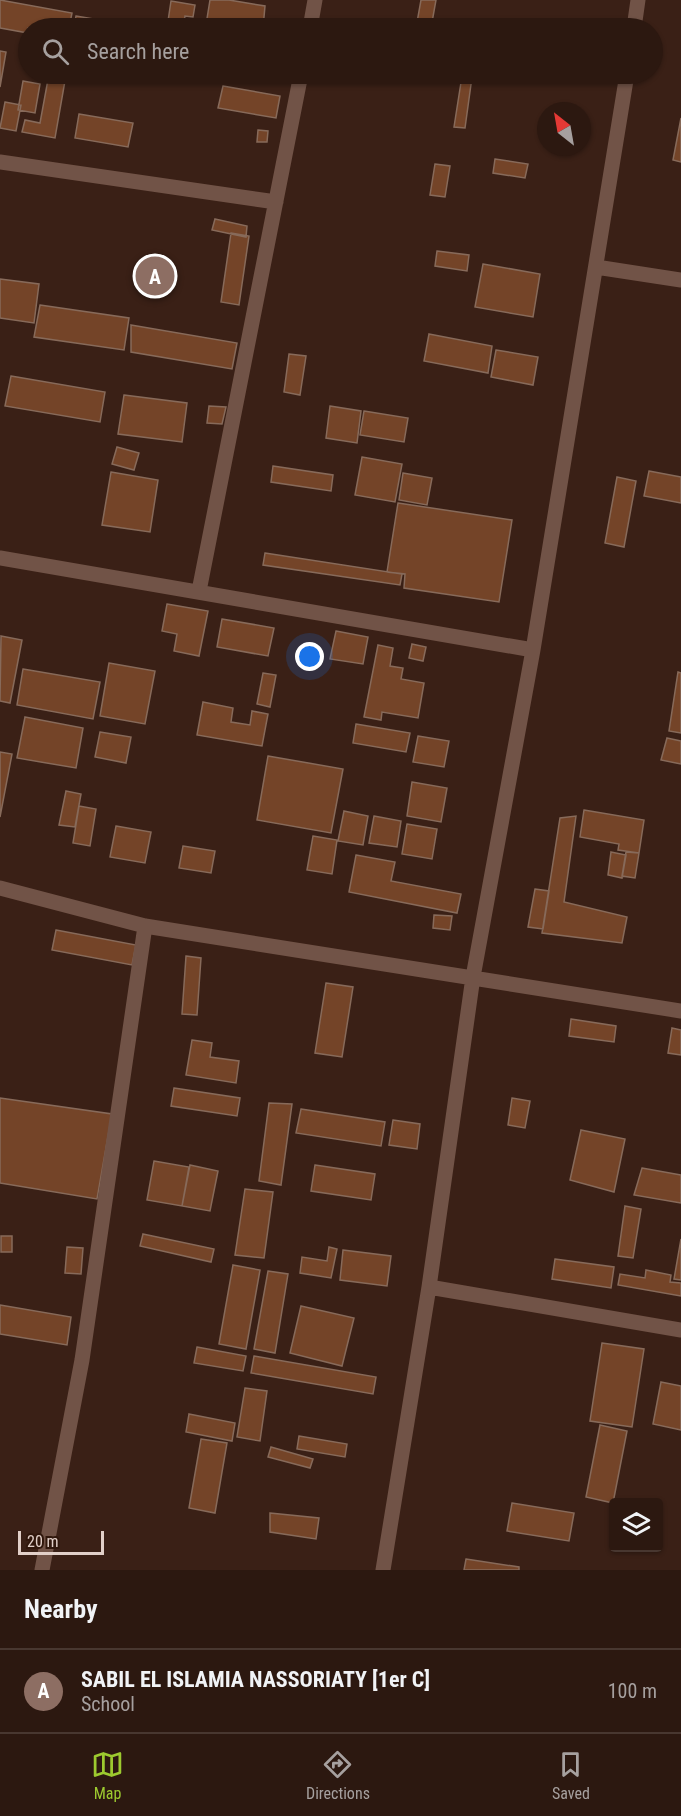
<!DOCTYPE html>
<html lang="en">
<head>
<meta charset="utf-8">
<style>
  :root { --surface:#2c1810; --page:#38251e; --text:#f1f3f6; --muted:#a6a09f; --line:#483730; --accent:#9dca2f }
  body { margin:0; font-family:"Roboto Condensed",sans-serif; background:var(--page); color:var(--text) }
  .controls { position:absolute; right:18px; bottom:18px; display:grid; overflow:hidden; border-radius:6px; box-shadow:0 2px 4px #0004 }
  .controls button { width:54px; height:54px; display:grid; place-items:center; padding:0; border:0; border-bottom:2px solid var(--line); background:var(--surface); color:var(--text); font:30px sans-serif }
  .compass { position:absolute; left:537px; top:102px; width:54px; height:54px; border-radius:50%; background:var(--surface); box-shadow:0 2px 4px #0004; rotate:329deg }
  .scale { position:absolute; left:18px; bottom:15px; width:86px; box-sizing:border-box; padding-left:6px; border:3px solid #e2d0c9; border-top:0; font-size:16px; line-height:21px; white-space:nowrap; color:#e2d0c9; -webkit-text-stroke:4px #30170c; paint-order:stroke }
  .you { position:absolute; left:310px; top:657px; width:21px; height:21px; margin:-15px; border:4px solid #fff; border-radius:50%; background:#1a73e8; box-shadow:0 0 0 9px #1a73e833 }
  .badge { display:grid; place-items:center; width:39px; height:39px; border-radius:50%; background:var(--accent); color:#fff; font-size:20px; font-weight:700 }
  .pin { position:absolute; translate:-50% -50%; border:3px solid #fff; box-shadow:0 2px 6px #0006 }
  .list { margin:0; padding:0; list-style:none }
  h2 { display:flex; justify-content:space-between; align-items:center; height:78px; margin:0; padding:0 24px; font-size:26px }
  h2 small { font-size:20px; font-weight:400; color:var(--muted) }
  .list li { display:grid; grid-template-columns:39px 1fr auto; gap:18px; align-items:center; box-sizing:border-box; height:84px; padding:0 24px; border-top:2px solid var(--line) }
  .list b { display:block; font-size:22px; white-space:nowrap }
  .list p { margin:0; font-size:20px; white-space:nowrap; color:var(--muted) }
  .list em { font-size:20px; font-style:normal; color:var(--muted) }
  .icon { flex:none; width:33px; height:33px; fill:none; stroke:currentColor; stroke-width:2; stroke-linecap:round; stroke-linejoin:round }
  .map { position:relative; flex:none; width:681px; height:1570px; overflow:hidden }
  .search { position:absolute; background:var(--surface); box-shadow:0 2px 4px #0004; left:18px; right:18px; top:18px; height:66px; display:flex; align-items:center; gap:15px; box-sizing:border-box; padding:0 21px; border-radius:33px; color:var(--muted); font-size:22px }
  .sheet { height:162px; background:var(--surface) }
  nav { display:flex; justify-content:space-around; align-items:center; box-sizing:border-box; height:84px; border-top:2px solid var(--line); background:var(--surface); font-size:16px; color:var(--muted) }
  nav a { display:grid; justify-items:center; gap:3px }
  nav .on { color:var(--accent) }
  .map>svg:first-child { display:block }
  .building { fill:#744428; stroke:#876a5a; stroke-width:1.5 }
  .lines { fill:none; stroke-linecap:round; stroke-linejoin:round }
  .minor { stroke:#715347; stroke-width:15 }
</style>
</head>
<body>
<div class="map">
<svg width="681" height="1570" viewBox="0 0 681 1570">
  <rect width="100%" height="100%" fill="#3a2016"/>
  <path class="building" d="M0 0 72 13 69 28H28V33L0 28Z
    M210 0H229L265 6 263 28H225L206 25Z
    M421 0H436L431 28H416Z
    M171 1 195 5 193 17 185 16 183 28H167Z
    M76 16 106 21 104 28H74Z
    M110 21 151 28H109Z
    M0 51 6 52 0 87Z
    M49 74 66 75 55 138 22 132 25 120 40 123Z
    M462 76 472 77 465 128 454 127Z
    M23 81 40 84 35 113 18 110Z
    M223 86 280 96 276 118 218 108Z
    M5 102 21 105 16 131 0 128Z
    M79 114 133 123 128 147 75 138Z
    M681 118V162L673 160Z
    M258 130 268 131 267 142H257Z
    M495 159 528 164 525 178 493 173Z
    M435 164 450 166 445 197 430 195Z
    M215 219 247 226 246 237 212 230Z
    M231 233 249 236 239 305 221 302Z
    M437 251 469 255 467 271 435 266Z
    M483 264 540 274 533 317 475 307Z
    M0 279 39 284 34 323 0 318Z
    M40 305 129 318 124 350 34 337Z
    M131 325 237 343 232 369 131 352Z
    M429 334 492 346 488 373 424 361Z
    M496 350 538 357 533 385 491 377Z
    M289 354 306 356 300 395 284 392Z
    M11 376 105 392 100 422 5 406Z
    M124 395 187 403 182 442 118 434Z
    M209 406 226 407 222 424 207 423Z
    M330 406 361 411 357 443 326 438Z
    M364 411 408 418 404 442 360 435Z
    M117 447 139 453 134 470 112 464Z
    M362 457 402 464 395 502 355 495Z
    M273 466 333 475 331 491 271 482Z
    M649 471 681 477V503L644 496Z
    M111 472 158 480 150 532 102 525Z
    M403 473 432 478 427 505 399 500Z
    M617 477 636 481 624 547 605 543Z
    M398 503 512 520 499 602 404 588 405 574 387 572Z
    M265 553 402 574 400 585 263 565Z
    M167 604 208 611 199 656 174 651 177 634 162 631Z
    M222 619 274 628 268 656 217 647Z
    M336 631 368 637 363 664 330 659Z
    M1 636 22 640 10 703 0 701Z
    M412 644 426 647 423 661 409 658Z
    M378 645 393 648 390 666 403 668 401 679 424 683 418 718 382 712 381 720 364 717Z
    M109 663 155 671 145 724 100 716Z
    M23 669 100 682 93 719 17 705Z
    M678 672 681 673V733L669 731Z
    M263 673 276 675 270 707 257 704Z
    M203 702 233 708 231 722 250 725 252 711 268 714 262 746 197 735Z
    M25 717 83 728 76 768 17 758Z
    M356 724 410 733 406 752 353 743Z
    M100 732 131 737 126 763 95 757Z
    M418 736 449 741 444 767 413 762Z
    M667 738 681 741V764L661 760Z
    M0 752 12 754 0 817Z
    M268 756 343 769 331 833 257 820Z
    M412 782 447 788 441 822 407 816Z
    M66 791 81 794 75 827 59 825Z
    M79 806 96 809 90 846 73 843Z
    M584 810 644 820 639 853 618 850 619 844 580 837Z
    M344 811 368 816 363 845 338 841Z
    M374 816 401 821 397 847 369 843Z
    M576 816 564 902 627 917 622 943 542 933 560 818Z
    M407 824 437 829 432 859 402 854Z
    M116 826 151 832 145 863 110 857Z
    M313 836 337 840 332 874 307 870Z
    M183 846 215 851 211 873 179 868Z
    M611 852 626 855 622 878 608 875Z
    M626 852 639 853 635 878 622 876Z
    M356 855 395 862 391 881 461 894 457 913 349 892Z
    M535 889 549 891 543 929 528 927Z
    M434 915 452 916 450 930 433 928Z
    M56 930 136 945 132 965 52 950Z
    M186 956 201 958 197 1015 182 1014Z
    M326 983 353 987 342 1057 315 1053Z
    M571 1019 616 1026 614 1042 569 1036Z
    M672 1028 681 1030V1055L668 1053Z
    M192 1040 212 1043 210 1057 239 1061 236 1083 186 1075Z
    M174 1088 240 1098 237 1116 171 1106Z
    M0 1098 112 1114 97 1199 0 1183Z
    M512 1098 530 1101 525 1128 508 1125Z
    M269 1103 292 1104 281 1185 259 1181Z
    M301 1109 385 1122 381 1146 296 1133Z
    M393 1120 420 1124 417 1149 389 1145Z
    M581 1130 625 1139 614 1192 570 1180Z
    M154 1161 189 1167 182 1206 147 1200Z
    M190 1165 218 1171 210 1211 182 1206Z
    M315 1165 375 1174 371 1200 311 1191Z
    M642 1168 681 1175V1203L634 1195Z
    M245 1189 273 1192 264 1258 235 1255Z
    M625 1206 641 1209 633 1258 618 1256Z
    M143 1234 214 1249 211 1262 140 1246Z
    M1 1236H12V1252H1Z
    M681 1239V1280L674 1279Z
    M67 1247 83 1248 81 1274 65 1273Z
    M329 1247 337 1249 331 1278 300 1273 302 1257 327 1261Z
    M343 1250 391 1256 387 1286 340 1280Z
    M555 1259 614 1267 611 1288 552 1279Z
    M233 1265 260 1270 246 1349 219 1344Z
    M646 1270 671 1275 670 1282 681 1283V1296L618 1285 620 1274 645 1278Z
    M268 1271 288 1274 275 1353 254 1349Z
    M0 1305 71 1317 67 1345 0 1334Z
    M301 1306 354 1318 342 1366 290 1353Z
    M602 1343 644 1349 632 1427 590 1421Z
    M197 1347 246 1356 243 1371 194 1363Z
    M254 1356 376 1377 373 1394 251 1373Z
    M661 1382 681 1386V1430L653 1424Z
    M245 1388 267 1391 260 1441 237 1437Z
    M189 1414 235 1423 232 1441 186 1432Z
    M600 1425 627 1431 613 1503 586 1497Z
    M299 1436 347 1444 345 1457 297 1449Z
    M201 1439 227 1443 215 1513 189 1508Z
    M271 1447 313 1459 310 1468 268 1457Z
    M512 1503 574 1513 569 1541 507 1531Z
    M270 1513 319 1518 316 1539 270 1532Z
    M466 1559 519 1567V1570H464Z"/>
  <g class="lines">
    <path class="minor" d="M310 28 315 0
      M634 28 638 0
      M0 162 276 202
      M596 267 681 280
      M0 558 533 650
      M199 591 301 74
      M0 888 145 926 681 1011
      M429 1287 681 1330
      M42 1570 82 1360 145 926
      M383 1570 429 1287 473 977 533 650 627 74"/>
  </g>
</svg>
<div class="controls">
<button><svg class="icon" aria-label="layers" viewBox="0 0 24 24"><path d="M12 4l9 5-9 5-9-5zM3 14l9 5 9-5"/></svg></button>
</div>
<svg class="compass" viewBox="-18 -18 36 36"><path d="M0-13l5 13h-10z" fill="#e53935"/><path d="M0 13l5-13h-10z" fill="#a6a09f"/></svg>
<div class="scale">20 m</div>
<div class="you"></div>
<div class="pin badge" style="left:155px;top:276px;background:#8d6e63">A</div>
<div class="search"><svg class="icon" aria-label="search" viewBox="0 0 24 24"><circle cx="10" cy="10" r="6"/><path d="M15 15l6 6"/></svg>Search here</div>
</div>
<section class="sheet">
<h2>Nearby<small></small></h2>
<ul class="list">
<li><span class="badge" style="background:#8d6e63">A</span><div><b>SABIL EL ISLAMIA NASSORIATY [1er C]</b><p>School</p></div><em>100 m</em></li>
</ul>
</section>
<nav>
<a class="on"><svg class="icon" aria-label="map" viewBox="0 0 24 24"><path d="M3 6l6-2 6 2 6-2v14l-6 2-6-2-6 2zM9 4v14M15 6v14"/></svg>Map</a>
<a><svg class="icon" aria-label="directions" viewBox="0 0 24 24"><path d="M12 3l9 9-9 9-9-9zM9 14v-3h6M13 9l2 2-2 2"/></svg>Directions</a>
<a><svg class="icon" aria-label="saved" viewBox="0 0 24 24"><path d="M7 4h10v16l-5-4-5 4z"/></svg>Saved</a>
</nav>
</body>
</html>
